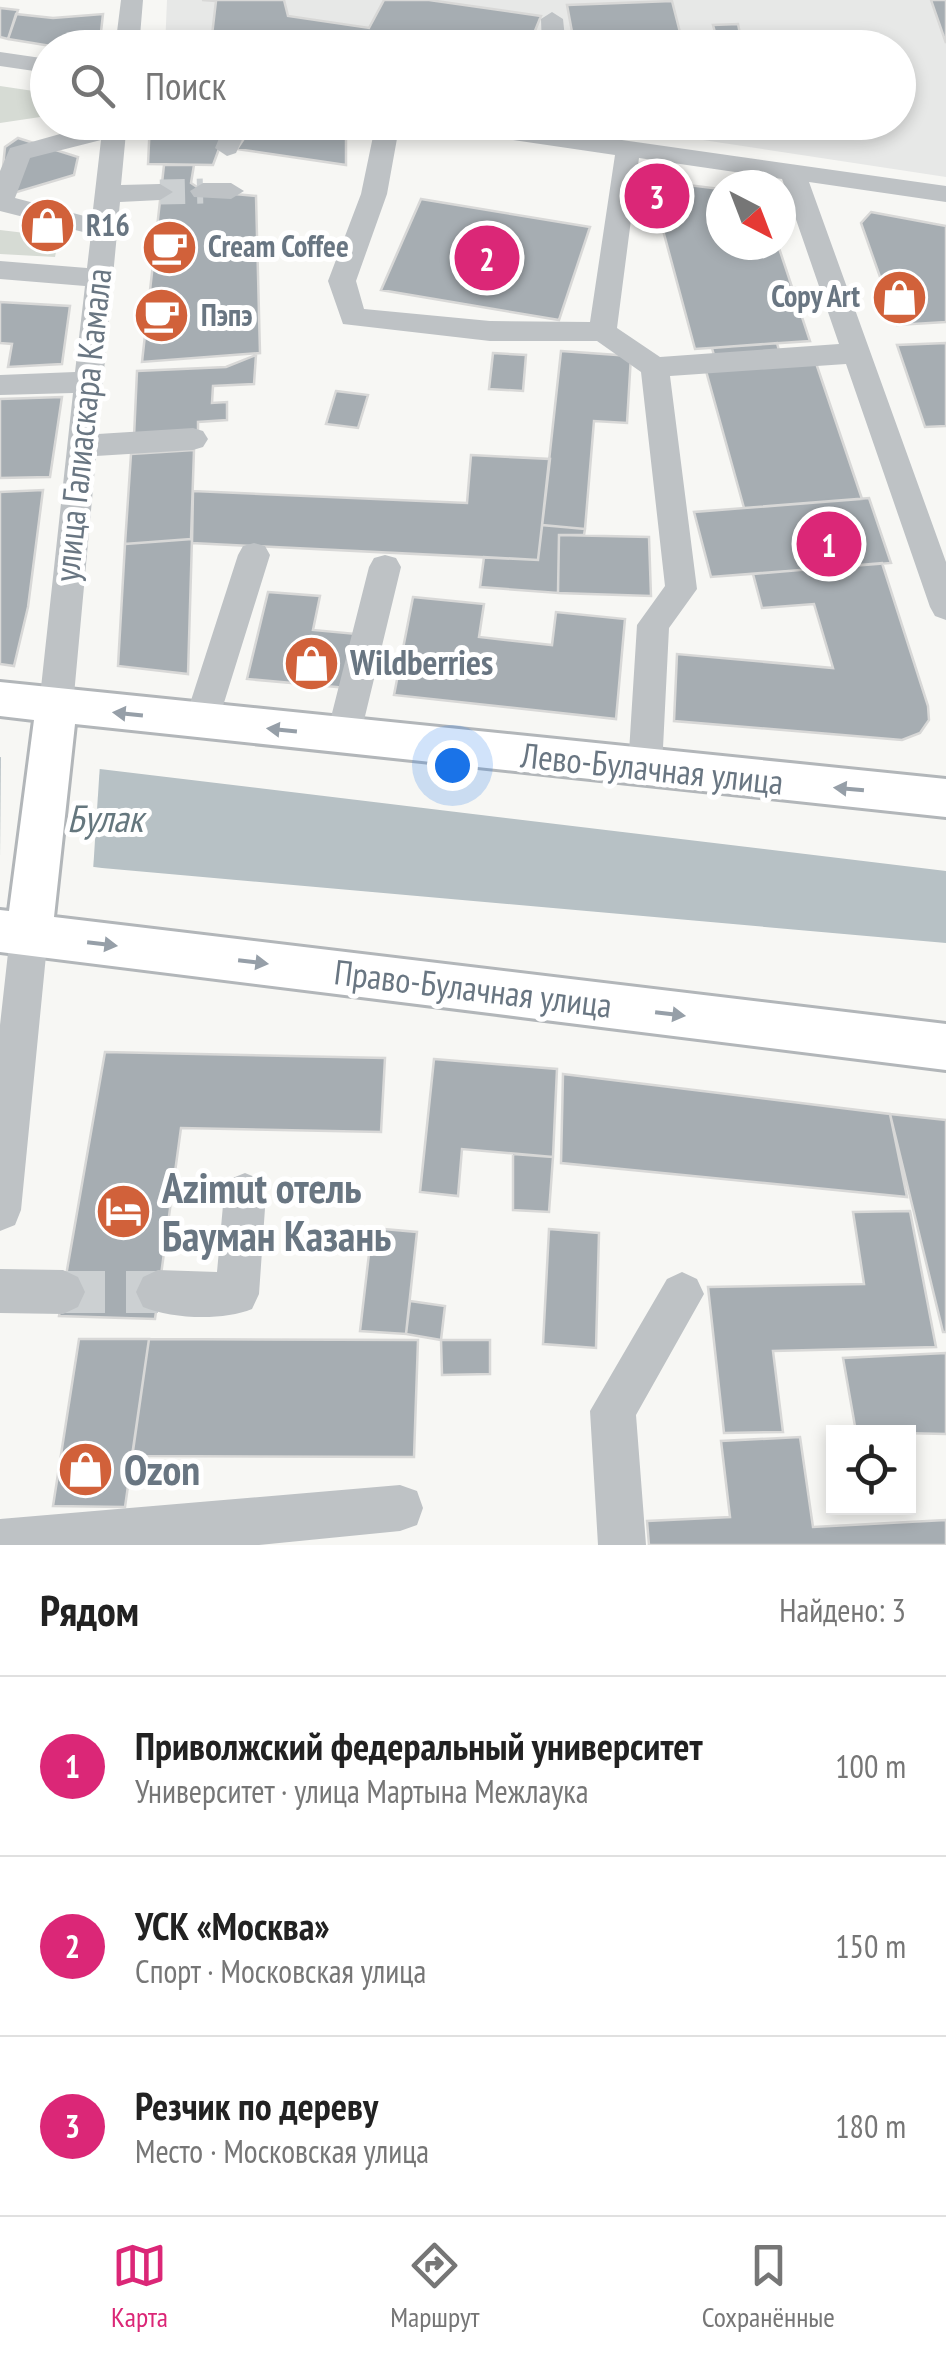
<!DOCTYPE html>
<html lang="ru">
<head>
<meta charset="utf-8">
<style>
  :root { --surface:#fff; --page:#f6f6f6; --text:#222; --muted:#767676; --line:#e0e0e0; --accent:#db2777 }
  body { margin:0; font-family:"PT Sans Narrow",sans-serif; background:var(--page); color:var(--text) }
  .controls { position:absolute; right:30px; bottom:30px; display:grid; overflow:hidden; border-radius:0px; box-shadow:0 5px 15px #0003 }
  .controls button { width:90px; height:90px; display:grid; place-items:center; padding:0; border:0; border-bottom:2px solid var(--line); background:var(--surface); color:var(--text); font:50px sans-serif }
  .compass { position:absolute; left:706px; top:170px; width:90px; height:90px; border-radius:50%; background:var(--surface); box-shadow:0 5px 15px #0003; rotate:138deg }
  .you { position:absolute; left:452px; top:765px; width:35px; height:35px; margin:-25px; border:8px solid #fff; border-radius:50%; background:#1a73e8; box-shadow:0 0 0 15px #1a73e833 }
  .badge { display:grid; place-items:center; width:65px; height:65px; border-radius:50%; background:var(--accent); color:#fff; font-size:32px; font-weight:700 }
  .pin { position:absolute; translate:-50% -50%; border:5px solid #fff; box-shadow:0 2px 10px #0006 }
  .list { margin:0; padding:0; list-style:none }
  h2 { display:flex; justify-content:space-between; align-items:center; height:130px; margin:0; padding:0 40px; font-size:42px }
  h2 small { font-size:32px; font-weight:400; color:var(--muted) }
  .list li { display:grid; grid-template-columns:65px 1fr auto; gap:30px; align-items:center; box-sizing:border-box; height:180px; padding:0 40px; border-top:2px solid var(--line) }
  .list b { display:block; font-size:38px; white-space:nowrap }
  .list p { margin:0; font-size:32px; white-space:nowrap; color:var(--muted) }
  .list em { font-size:32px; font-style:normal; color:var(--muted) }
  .icon { flex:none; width:55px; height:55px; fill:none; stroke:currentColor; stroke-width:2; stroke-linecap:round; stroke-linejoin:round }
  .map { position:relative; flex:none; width:946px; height:1545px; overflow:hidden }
  .search { position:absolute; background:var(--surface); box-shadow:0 5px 15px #0003; left:30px; right:30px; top:30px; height:110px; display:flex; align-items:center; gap:25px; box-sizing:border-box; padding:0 35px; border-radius:55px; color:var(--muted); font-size:38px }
  .sheet { height:670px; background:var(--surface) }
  nav { display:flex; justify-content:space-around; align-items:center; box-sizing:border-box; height:140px; border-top:2px solid var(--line); background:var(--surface); font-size:28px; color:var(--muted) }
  nav a { display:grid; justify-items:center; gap:5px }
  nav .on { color:var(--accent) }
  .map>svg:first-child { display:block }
  .built { fill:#e7e8e7 }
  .green { fill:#d6dbd4 }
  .water { fill:#b7c1c5 }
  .pier { fill:#f7f7f4 }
  .building { fill:#a6adb2; stroke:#d8d8d7; stroke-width:2.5 }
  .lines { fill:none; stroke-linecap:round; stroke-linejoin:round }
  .minor-tunnel-far1 { stroke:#ccd0d2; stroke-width:25; stroke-dasharray:25 12; stroke-linecap:butt }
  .minor-tunnel { stroke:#ccd0d2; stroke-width:42; stroke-dasharray:42 21; stroke-linecap:butt }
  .major-casing { stroke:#b2b6b9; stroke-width:6 }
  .minor { fill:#bec2c5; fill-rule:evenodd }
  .major { fill:#fff; fill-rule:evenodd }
  .oneway { fill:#969fa8 }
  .labels { text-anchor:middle; stroke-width:10; stroke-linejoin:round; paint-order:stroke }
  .far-poi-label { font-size:30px; font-weight:bold; fill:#697682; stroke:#fff; text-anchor:start }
  .street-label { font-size:35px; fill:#697682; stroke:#fff }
  .poi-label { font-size:35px; font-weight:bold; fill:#697682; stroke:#fff; text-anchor:start }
  .water-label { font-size:38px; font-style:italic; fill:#65777e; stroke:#fff }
  .near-poi-label { font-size:42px; font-weight:bold; fill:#697682; stroke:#fff; text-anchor:start }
</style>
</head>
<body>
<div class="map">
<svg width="946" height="1545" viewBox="0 0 946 1545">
  <rect width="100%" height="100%" fill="#f7f7f4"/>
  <path class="built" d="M167 0H946V177L591 123 898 122V48H165Z"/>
  <path class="green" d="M0 86 47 93V116L0 123Z
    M0 230 59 237 55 257 0 254Z"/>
  <path class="water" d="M0 757 946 871V943L102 868 0 855Z"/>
  <path class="pier" d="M1 752 100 764 93 871 0 860Z"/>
  <path class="building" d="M202 0H284L288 16 369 28 384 0H429L541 16 528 48H254L220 43 212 35 216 1Z
    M931 0H946V43Z
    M672 1 684 48H575L567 5Z
    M0 8 18 10 8 39 0 37Z
    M16 14 53 18 103 14 100 41 93 48H63L8 39Z
    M738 24 743 48H700L697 36H716L713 25Z
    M150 122H229L213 165 148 164Z
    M255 122H289L346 132V165L237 149Z
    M18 138 78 157 74 175 0 197 5 147Z
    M164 165H194L191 183 203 191 256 196 260 353 142 362Z
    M655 181 721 189V245H778L810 341 695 349 657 208Z
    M421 199 590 227 559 320 381 290Z
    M871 212 946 226V322L897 325 861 223Z
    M0 302 70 306 62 364 8 367 12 344 0 343Z
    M777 343 783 366 718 370 712 348Z
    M946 343V426L925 427 897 345Z
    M561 351 631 356 627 423 594 421 585 529 542 525Z
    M493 353 526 355 523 391 489 389Z
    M256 355 254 384 213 386 212 403 227 402V420L198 422V432L134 437 137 371 226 367Z
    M816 363 862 499 744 508 706 371Z
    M336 391 368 395 358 428 326 424Z
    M62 397 50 477 0 478V399Z
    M194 450 191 539 125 544 131 454Z
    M471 455 550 459 538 560 192 543 193 491 467 503Z
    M43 490 28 607 14 666 0 664V492Z
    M869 498 891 563 711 577 694 512Z
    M542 525 585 529 584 535H559L558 593 480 587 484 557 538 560Z
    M559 535 649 537 651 596 558 593Z
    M192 539 188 674 118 666 125 544Z
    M882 563 928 706 929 720 920 733 902 740 674 721 677 654 833 668 814 604 762 608 753 574Z
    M268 592 320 596 313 630 357 634 347 688 247 679Z
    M413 597 484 604 479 637 552 645 556 612 625 619 616 719 394 695Z
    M105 1052 385 1058 381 1132 181 1128 155 1319 59 1316Z
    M434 1059 557 1069 553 1157 462 1149 458 1196 420 1192Z
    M563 1074 890 1114 907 1197 561 1163Z
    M890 1114 946 1120V1332H943Z
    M513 1154 553 1157 549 1212 513 1210Z
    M910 1211 936 1347 773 1351 783 1432 724 1433 708 1287 864 1284 853 1212Z
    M372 1228 417 1232 406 1334 360 1331Z
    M549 1229 599 1233 596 1348 543 1344Z
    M410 1301 445 1306 441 1340 406 1334Z
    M79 1339H149L125 1507 53 1506Z
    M149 1339 418 1340 414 1457 132 1456Z
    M441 1340H490V1374L442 1375Z
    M946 1353V1434L856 1432 843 1358Z
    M800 1437 813 1527 946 1520V1545H649L647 1521 730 1517 721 1441Z"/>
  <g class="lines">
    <path class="minor-tunnel-far1" d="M160 192 203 191"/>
    <path class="minor-tunnel" d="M63 1292H158"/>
    <defs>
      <path id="major" d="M0 682 946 779V817L75 724 54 917 946 1024V1070L0 952V910L9 911 34 720 0 716Z"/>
    </defs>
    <use href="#major" class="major-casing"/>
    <path class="minor" d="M121 0H143L139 48H115Z
      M552 12 563 19 566 48H542L541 19Z
      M0 52 48 59V73L0 66Z
      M103 122H127L121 185 160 184 173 192 160 200 120 202 98 434 193 428 203 431 208 439 203 447 193 450 96 456 73 706 68 716 56 720 44 716 39 706 73 393 0 395V375L75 372 85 286 0 279V261L87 268 91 234 0 211V171L10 148ZM101 140 92 218 15 198 30 158Z
      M226 122H250L236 153 227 156 215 148Z
      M376 122H400L387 194 356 281 364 309 490 321 590 322 615 155 439 129 427 122H495L946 186V202L809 182 946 562V620L935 616 930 607 846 364 670 376 697 589 669 628 662 768 657 779 645 783 633 779 628 768 637 625 665 586 641 372 597 341H490L343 324 328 281 361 194ZM639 158 782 179 839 344 660 357 617 328Z
      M203 183H231L244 191 231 199 194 197 190 191Z
      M254 543 265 546 270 555 218 722 213 732 201 736 189 732 184 722 238 555 243 546Z
      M385 555 396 558 401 567 360 737 355 747 343 752 331 747 326 737 369 567 374 558Z
      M29 918 42 923 48 935 21 1210 15 1225 0 1231V1025L10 935 16 923Z
      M245 1173 260 1179 266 1194 259 1294 252 1309C223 1321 172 1319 143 1307L136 1292 143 1277 158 1270 217 1272 224 1194 230 1179Z
      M0 1269 63 1270 78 1277 85 1292 78 1307 63 1314 0 1313Z
      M682 1272 697 1279 704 1294 636 1415 646 1545H598L590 1411 667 1279Z
      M400 1485 417 1491 423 1508 417 1525 400 1531 259 1545H0V1519Z"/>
    <use href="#major" class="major"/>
  </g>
  <defs><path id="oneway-solid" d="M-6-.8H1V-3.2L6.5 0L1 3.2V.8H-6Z" transform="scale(2.5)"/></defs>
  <g class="oneway">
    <use href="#oneway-solid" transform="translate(128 714) rotate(-174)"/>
    <use href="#oneway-solid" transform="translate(282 730) rotate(-174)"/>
    <use href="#oneway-solid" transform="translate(849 789) rotate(-175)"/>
    <use href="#oneway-solid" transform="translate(102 944) rotate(7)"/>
    <use href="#oneway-solid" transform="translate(253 962) rotate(7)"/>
    <use href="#oneway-solid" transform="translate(670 1014) rotate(7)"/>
  </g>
  <defs>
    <symbol id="shop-disc" viewBox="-11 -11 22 22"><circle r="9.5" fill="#d1613a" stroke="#fff"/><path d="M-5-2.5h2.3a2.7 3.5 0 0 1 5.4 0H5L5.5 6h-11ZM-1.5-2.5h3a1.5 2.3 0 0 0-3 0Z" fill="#fff"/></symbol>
    <symbol id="cafe-disc" viewBox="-11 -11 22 22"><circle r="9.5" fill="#d1613a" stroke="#fff"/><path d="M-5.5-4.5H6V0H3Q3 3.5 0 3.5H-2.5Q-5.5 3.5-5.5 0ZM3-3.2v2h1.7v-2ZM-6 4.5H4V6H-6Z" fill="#fff"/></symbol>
    <symbol id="hotel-disc" viewBox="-11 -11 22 22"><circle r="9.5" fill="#d1613a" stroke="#fff"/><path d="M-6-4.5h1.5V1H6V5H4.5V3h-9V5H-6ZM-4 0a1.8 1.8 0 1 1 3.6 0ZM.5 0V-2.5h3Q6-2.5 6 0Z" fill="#fff"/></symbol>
  </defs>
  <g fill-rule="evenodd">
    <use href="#shop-disc" x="16" y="194" width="63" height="63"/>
    <use href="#cafe-disc" x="138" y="216" width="63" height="63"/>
    <use href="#shop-disc" x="868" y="266" width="63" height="63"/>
    <use href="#cafe-disc" x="130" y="284" width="63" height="63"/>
    <use href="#shop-disc" x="280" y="632" width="63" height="63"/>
    <use href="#hotel-disc" x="92" y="1180" width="63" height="63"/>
    <use href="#shop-disc" x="54" y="1438" width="63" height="63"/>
  </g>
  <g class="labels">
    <g class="far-poi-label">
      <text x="86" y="236">R16</text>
      <text x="208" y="257">Cream Coffee</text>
      <text x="860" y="307" text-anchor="end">Copy Art</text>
      <text x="201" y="326">Пэпэ</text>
    </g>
    <g class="street-label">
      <text transform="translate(83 425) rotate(-84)" y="12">улица Галиаскара Камала</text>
      <text transform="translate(652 769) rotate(6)" y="12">Лево-Булачная улица</text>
      <text transform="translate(473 989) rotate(7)" y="12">Право-Булачная улица</text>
    </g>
    <g class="poi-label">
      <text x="350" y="675">Wildberries</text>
    </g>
    <g class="water-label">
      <text x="105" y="832">Булак</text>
    </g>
    <g class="near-poi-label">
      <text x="162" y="1203">Azimut отель<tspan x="162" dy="48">Бауман Казань</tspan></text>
      <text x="124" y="1485">Ozon</text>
    </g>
  </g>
</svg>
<div class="controls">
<button><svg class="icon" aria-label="locate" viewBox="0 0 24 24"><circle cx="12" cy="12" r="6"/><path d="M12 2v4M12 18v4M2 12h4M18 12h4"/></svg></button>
</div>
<svg class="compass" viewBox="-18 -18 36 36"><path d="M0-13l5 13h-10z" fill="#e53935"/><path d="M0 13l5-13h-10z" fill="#767676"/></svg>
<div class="you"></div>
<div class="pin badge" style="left:829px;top:544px">1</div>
<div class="pin badge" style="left:487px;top:258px">2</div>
<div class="pin badge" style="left:657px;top:196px">3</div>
<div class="search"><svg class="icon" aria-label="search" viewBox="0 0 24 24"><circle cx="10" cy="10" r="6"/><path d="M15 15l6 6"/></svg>Поиск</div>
</div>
<section class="sheet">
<h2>Рядом<small>Найдено: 3</small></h2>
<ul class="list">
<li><span class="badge">1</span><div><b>Приволжский федеральный университет</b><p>Университет · улица Мартына Межлаука</p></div><em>100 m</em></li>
<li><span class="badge">2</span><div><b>УСК «Москва»</b><p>Спорт · Московская улица</p></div><em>150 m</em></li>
<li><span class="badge">3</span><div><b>Резчик по дереву</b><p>Место · Московская улица</p></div><em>180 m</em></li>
</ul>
</section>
<nav>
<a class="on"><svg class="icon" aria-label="map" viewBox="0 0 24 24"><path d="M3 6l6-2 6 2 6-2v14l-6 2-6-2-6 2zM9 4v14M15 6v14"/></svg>Карта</a>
<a><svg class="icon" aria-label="directions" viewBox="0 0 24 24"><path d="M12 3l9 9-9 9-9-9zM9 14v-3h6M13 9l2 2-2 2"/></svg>Маршрут</a>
<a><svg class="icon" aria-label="saved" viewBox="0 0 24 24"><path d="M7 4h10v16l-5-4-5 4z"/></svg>Сохранённые</a>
</nav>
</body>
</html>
